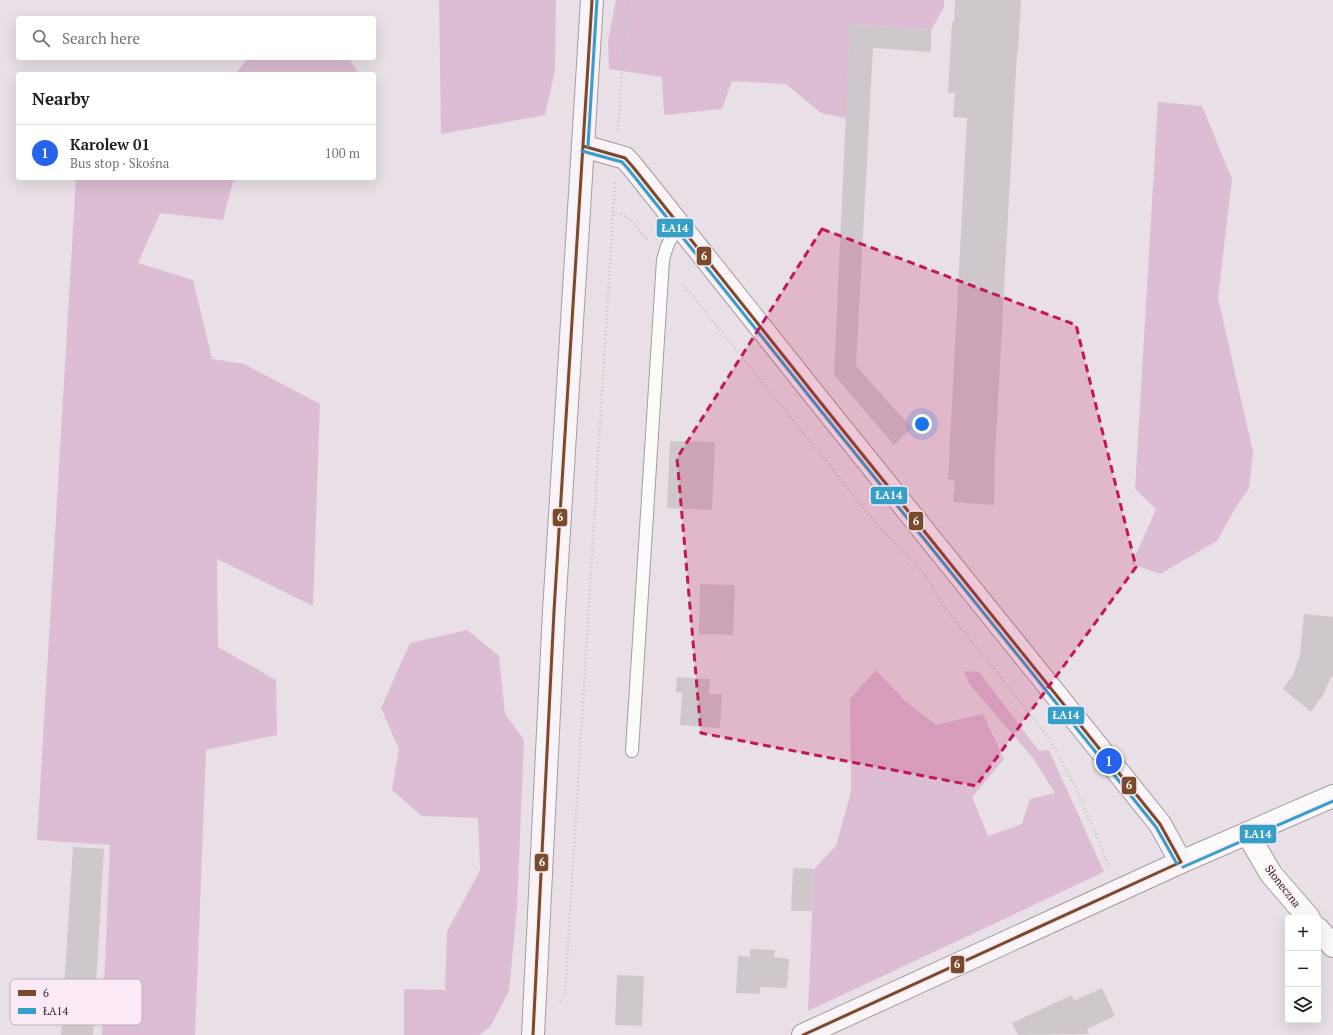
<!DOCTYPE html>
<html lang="en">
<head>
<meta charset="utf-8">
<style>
  :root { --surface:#fff; --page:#f2f2f2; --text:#202124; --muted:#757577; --line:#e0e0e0; --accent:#2563eb }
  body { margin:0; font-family:"PT Serif",serif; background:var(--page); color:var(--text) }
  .controls { position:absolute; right:12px; bottom:12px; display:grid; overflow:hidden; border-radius:4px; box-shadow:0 4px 16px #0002 }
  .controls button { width:36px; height:36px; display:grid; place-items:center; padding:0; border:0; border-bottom:1px solid var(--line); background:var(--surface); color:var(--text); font:20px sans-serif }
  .you { position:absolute; left:922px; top:424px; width:14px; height:14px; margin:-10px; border:3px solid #fff; border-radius:50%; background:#1a73e8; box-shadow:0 0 0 6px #1a73e833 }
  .badge { display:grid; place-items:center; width:26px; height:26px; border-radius:50%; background:var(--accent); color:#fff; font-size:13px; font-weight:700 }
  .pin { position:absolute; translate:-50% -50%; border:2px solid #fff; box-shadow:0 1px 4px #0006 }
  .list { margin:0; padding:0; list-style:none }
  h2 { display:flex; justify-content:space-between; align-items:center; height:52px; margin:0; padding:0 16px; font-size:17px }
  h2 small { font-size:13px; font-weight:400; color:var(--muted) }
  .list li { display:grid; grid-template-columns:26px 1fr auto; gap:12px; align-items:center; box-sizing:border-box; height:56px; padding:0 16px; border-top:1px solid var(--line) }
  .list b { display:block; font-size:15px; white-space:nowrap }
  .list p { margin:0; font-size:13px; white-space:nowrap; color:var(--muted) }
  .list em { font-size:13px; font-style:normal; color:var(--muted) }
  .icon { flex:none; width:22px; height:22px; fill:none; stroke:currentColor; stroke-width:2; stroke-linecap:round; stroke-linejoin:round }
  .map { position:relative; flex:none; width:1333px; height:1035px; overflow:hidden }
  .search { position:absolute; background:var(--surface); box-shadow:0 4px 16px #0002; left:16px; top:16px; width:360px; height:44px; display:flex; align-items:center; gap:10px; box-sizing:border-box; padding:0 14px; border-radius:4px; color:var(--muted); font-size:15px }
  .panel { position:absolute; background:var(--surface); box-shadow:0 4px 16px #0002; left:16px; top:72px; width:360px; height:108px; border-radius:4px }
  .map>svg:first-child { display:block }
  .green { fill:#dcbdd3 }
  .building { fill:#cec8cc }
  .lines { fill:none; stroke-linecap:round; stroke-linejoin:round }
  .lane-casing { stroke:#a39ca1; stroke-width:14 }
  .street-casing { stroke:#a39ca1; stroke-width:24 }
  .secondary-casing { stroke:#a39ca1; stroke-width:24 }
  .path { stroke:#c5c1c3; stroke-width:2.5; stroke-dasharray:1 3; stroke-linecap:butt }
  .lane { stroke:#fcfafb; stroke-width:12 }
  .street { stroke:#fcfafb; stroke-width:22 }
  .secondary { stroke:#f8f4f7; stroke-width:22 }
  .bus-1-casing { stroke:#faeaf5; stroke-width:6 }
  .bus-2-casing { stroke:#faeaf5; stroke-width:6 }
  .bus-1 { stroke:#7a4b2a; stroke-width:3 }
  .bus-2 { stroke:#369fc8; stroke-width:3 }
  .marked { fill:#c2185b; fill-opacity:0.2; stroke:#c2185b; stroke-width:3; stroke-dasharray:8 5; stroke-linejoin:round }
  .labels { text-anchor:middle; stroke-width:3; stroke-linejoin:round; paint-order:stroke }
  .street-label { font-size:11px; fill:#2c262a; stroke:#faeaf5 }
  .key { fill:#faeaf5; stroke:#bcafb8; stroke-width:1 }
  .key-label { font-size:11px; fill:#2c262a }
  .line-badge { stroke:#faeaf5; stroke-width:1.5 }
  .badge-label { font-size:11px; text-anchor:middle; font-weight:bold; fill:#fff }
</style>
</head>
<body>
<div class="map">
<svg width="1333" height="1035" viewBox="0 0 1333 1035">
  <rect width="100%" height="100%" fill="#e8e0e6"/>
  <path class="green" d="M439 0H556L555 70 545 115 441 134Z
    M616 0H944V7L931 30 850 24 846 118 821 113 786 84 732 81 722 109 664 115 662 77 609 69 608 41Z
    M248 58H294L350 60 359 74H235Z
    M1158 102 1202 106 1232 179 1218 298 1253 452 1249 489 1237 505 1217 541 1160 574 1132 564 1156 509 1135 489Z
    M76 178H234L223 220 160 213 138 263 193 280 212 359 244 364 320 404 313 606 217 559 218 647 276 680 277 735 206 750 195 1035H102L110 845 37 840Z
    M467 630 499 656 505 714 524 740 517 908 509 991 490 1027 479 1035H404V989L445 990 447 932 480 870 478 818 422 816 392 790 399 749 381 708 410 643Z
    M876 670 905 701 936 725 983 714 1004 759 972 797 988 836 1022 824 1030 799 1055 793 1033 758 970 685 964 671 979 672 1039 751 1049 750 1104 872 808 1011 814 869 836 846 851 792 850 699Z"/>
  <path class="building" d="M955 0H1021L1018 51H1017L995 456 994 505 953 502 955 480 948 479 967 118 953 117 955 93H948L952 22H954Z
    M850 24 931 30V52L873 48 856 366 912 428 894 445 834 375Z
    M670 441 715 442 712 510 667 508Z
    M700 584 735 585 733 635 699 634Z
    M1304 614 1333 617V677H1331L1323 695 1311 712 1283 689 1293 675 1300 655Z
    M677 677 710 679 709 694H722L720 728 680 725 682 693 676 692Z
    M73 847 104 849 93 1035H61Z
    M793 868 814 869 812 911H791Z
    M750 949 775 950 774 957 789 959 787 988 760 987V994L736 993 738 956 750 957Z
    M617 975 644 976 642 1026 615 1025Z
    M1102 988 1115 1016 1087 1029 1089 1034 1018 1035 1012 1023 1072 995 1074 1001Z"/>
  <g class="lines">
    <defs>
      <path id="lane" d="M632 751 663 260 667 246 679 224"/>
      <path id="street" d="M1247 833 1271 874 1309 918
        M1181 862 1333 796
        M1318 929 1333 946"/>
      <path id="secondary" d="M583 146 625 158 633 167 825 408 1160 824 1181 862 803 1035
        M533 1035 554 611 592 0"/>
    </defs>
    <use href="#lane" class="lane-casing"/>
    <use href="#street" class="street-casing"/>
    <use href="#secondary" class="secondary-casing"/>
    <path class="path" d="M618 130 627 0
      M613 212C630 215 638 228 648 241
      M682 283 880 528 917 566 932 585 938 597 952 617 1038 724 1052 743 1080 797 1110 868
      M560 1001 565 993 615 183"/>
    <use href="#lane" class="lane"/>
    <use href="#street" class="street"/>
    <use href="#secondary" class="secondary"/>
    <defs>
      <path id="bus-1" d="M583 146 625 158 633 167 825 408 1160 824 1181 862 803 1035
        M533 1035 554 611 592 0"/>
      <path id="bus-2" d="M588 146 597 0
        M582 151 622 162 629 170 821 411 1156 827 1177 864
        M1183 867 1333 801"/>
    </defs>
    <use href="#bus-1" class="bus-1-casing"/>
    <use href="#bus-2" class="bus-2-casing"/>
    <use href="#bus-1" class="bus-1"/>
    <use href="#bus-2" class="bus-2"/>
  </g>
  <path class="marked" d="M822 229 1076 325 1136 567 976 786 701 733 677 458Z"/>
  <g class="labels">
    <g class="street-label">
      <text transform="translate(1283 886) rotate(52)" y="4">Słoneczna</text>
    </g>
  </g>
  <rect x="10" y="979" width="132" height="46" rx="6" class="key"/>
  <rect x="18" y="990" width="18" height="6" fill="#7a4b2a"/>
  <rect x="18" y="1008" width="18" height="6" fill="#369fc8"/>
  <g class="key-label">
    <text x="43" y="997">6</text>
    <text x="43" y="1015">ŁA14</text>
  </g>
  <g class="line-badge">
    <rect x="656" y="218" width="38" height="20" rx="4" fill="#369fc8"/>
    <rect x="696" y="246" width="16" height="20" rx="4" fill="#7a4b2a"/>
    <rect x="870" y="486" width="38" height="19" rx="4" fill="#369fc8"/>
    <rect x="552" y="508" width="16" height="19" rx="4" fill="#7a4b2a"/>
    <rect x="908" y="511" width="16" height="20" rx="4" fill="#7a4b2a"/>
    <rect x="1047" y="706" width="38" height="19" rx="4" fill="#369fc8"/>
    <rect x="1121" y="776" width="16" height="19" rx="4" fill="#7a4b2a"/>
    <rect x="1239" y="824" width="38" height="20" rx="4" fill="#369fc8"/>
    <rect x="534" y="853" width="15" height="19" rx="4" fill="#7a4b2a"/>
    <rect x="950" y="955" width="15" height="19" rx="4" fill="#7a4b2a"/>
  </g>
  <g class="badge-label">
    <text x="675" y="232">ŁA14</text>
    <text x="704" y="260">6</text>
    <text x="889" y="499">ŁA14</text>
    <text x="560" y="521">6</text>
    <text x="916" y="525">6</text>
    <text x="1066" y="719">ŁA14</text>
    <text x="1129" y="789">6</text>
    <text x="1258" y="838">ŁA14</text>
    <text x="542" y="866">6</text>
    <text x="957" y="968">6</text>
  </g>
</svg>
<div class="controls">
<button>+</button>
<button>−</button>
<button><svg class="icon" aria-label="layers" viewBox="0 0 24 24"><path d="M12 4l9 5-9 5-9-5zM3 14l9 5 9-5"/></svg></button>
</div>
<div class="you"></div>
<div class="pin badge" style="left:1109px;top:761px">1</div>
<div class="search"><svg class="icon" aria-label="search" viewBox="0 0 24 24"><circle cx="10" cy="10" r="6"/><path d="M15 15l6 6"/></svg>Search here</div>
<section class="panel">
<h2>Nearby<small></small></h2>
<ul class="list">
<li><span class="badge">1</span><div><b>Karolew 01</b><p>Bus stop · Skośna</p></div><em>100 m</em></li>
</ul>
</section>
</div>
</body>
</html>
